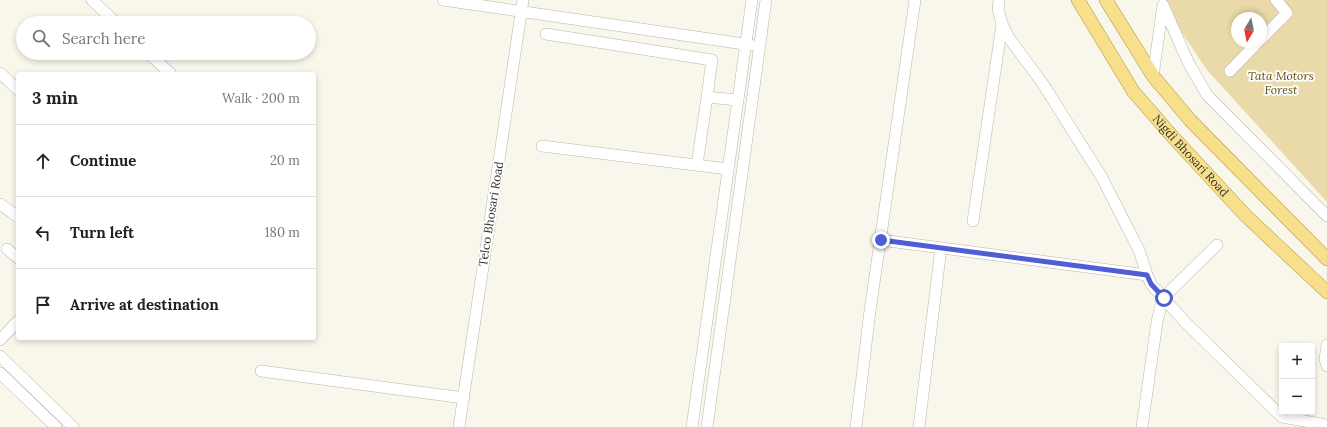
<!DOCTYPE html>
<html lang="en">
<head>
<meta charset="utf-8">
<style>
  :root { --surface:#fff; --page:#f2f2f2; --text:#222; --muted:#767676; --line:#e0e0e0 }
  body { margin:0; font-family:Lora,serif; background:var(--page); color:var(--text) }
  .controls { position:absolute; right:12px; bottom:12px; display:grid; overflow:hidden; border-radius:4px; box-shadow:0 2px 6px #0003 }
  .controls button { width:36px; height:36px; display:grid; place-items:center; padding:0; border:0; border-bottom:1px solid var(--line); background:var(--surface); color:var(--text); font:20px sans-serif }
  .compass { position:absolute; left:1231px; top:12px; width:36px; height:36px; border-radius:50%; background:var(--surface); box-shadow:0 2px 6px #0003; rotate:190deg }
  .stop { position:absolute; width:12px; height:12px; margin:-9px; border:3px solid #4e5fd5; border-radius:50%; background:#fff }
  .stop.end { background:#4e5fd5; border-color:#fff; box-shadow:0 1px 4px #0008 }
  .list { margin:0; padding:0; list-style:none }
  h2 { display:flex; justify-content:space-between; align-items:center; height:52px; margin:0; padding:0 16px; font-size:17px }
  h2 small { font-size:13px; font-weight:400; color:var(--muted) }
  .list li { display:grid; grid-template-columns:26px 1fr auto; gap:12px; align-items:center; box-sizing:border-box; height:72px; padding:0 16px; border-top:1px solid var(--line) }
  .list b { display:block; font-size:15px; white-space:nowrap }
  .list em { font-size:13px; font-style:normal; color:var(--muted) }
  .icon { flex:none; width:22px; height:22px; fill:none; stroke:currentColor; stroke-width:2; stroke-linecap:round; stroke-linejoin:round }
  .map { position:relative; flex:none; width:1327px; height:427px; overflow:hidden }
  .search { position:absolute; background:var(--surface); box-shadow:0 2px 6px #0003; left:16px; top:16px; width:300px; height:44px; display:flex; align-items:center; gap:10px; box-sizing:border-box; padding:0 14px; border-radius:22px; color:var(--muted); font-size:15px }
  .panel { position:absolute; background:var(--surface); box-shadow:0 2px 6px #0003; left:16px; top:72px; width:300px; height:268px; border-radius:4px }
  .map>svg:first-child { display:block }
  .green { fill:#eadaa9; fill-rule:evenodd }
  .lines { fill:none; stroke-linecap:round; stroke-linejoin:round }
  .minor-casing { stroke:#b9b6ad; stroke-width:12 }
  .major-casing { stroke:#b09538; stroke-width:14 }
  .minor { stroke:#fff; stroke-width:11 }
  .major { stroke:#f7df8b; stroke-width:13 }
  .route { stroke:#4e5fd5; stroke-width:5 }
  .labels { text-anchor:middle; stroke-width:3.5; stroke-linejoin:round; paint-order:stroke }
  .park-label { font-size:12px; font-style:italic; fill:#604e0c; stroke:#fff }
  .street-label { font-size:12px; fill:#34332f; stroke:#fff }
</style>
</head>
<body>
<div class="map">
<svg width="1327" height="427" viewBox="0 0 1327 427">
  <rect width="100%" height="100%" fill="#f9f6ec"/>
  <path class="green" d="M1160 0H1327V202L1207 70ZM1237 18H1261V42H1237Z"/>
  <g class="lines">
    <defs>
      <path id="minor" d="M92 0 116 23
        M443 0 751 45
        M999 0 998 9 1002 24 1009 38 1043 84 1101 176 1139 250 1147 275 1151 284 1186 323 1282 417 1327 425
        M1163 5 1188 62 1207 95 1327 216
        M546 34 712 60 707 97 737 100
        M1261 39 1287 13 1276 0
        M148 53 171 74
        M1230 71 1258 42
        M0 73 18 90
        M1153 76 1163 5
        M542 146 728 169
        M697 165 707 97
        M0 204 18 217
        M973 221 1002 24
        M881 240 1147 275
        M7 249 18 258
        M0 340 18 321
        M1327 345 1325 359 1327 366
        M0 356 73 427
        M261 371 464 398
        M0 373 56 427
        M459 427 523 0
        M692 427 752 0
        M707 427 766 0
        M856 427 870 311 915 0
        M919 427 941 248
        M1142 427 1157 322 1161 305 1164 298 1172 289 1217 245"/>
      <g id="major">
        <path id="s1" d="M1078 0 1133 91 1172 136 1246 216 1327 292"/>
        <path d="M1106 0 1153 76 1190 120 1327 259"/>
      </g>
    </defs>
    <use href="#minor" class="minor-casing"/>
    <use href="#major" class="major-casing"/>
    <use href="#minor" class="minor"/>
    <use href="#major" class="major"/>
  </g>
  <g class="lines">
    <path class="route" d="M881 240 1147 275 1151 284 1164 298"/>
  </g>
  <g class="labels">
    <g class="park-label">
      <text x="1281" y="80">Tata Motors<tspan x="1281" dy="14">Forest</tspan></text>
    </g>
    <g class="street-label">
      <text dy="4" stroke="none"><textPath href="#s1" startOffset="193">Nigdi Bhosari Road</textPath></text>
      <text transform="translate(491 214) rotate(-81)" y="4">Telco Bhosari Road</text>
    </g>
  </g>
</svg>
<div class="controls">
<button>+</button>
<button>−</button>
</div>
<svg class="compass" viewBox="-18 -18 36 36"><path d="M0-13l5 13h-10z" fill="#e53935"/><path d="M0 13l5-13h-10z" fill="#767676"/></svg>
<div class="stop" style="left:1164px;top:298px"></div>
<div class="stop end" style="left:881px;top:240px"></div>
<div class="search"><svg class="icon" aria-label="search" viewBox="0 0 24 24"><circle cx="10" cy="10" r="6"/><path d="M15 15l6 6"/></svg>Search here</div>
<section class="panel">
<h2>3 min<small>Walk · 200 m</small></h2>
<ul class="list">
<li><svg class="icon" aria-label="ahead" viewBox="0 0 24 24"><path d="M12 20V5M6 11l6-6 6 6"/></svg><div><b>Continue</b></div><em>20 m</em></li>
<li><svg class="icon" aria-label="left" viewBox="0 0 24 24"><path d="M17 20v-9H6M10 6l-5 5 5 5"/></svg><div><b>Turn left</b></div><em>180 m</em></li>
<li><svg class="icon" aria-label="arrive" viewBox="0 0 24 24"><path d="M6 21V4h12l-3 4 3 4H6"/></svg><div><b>Arrive at destination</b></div></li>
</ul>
</section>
</div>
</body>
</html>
